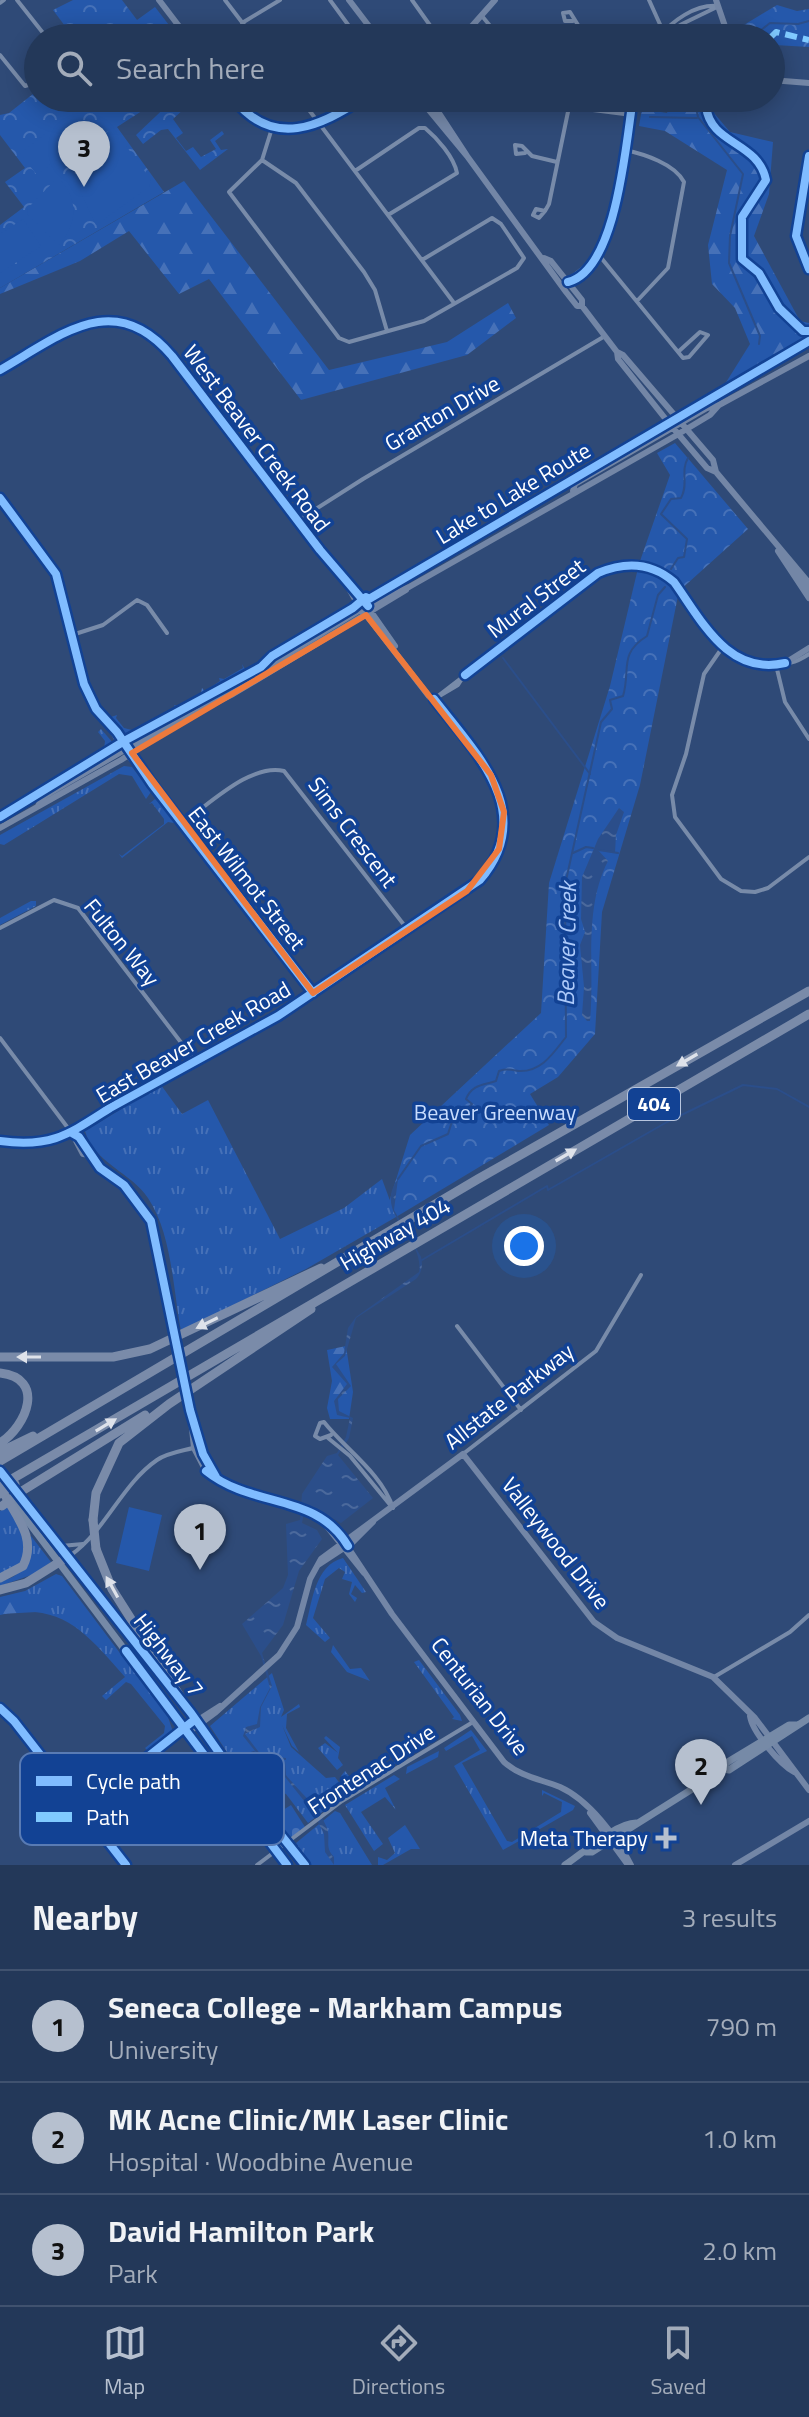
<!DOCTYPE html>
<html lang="en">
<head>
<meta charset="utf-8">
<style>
  :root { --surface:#233859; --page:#2b3f5f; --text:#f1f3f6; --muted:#a3acba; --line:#40526f; --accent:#b6c0cf }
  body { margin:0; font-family:"Titillium Web",sans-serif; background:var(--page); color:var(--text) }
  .you { position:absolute; left:524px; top:1246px; width:28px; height:28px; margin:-20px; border:6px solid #fff; border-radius:50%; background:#1a73e8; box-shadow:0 0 0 12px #1a73e833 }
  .badge { display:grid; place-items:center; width:52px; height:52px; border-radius:50%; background:var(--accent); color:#111; font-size:26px; font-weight:700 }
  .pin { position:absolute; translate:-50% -66px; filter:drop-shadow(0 2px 4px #0008) }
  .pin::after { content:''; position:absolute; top:42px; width:28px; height:24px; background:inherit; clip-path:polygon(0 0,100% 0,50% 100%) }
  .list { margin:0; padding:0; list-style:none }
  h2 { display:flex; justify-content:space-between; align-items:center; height:104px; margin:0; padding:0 32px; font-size:34px }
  h2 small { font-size:26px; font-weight:400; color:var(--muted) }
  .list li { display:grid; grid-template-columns:52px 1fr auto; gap:24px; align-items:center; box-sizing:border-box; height:112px; padding:0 32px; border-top:2px solid var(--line) }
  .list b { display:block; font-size:30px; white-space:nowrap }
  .list p { margin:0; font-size:26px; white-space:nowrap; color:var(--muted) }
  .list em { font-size:26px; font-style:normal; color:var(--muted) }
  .icon { flex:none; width:44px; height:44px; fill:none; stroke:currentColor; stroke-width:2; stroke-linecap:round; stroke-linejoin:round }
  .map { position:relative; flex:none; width:809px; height:1865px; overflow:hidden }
  .search { position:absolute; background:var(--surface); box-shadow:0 4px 20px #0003; left:24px; right:24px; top:24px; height:88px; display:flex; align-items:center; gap:20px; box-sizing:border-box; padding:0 28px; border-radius:44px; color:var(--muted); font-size:30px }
  .sheet { height:440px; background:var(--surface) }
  nav { display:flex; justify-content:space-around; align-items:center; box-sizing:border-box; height:112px; border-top:2px solid var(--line); background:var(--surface); font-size:22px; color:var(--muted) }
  nav a { display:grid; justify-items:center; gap:4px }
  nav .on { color:var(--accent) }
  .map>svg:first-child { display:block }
  .grass { fill:url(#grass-tufts) }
  .forest { fill:url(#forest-firs) }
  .cemetery { fill:url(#cemetery-stones) }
  .park { fill:url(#park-crowns) }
  .pitch { fill:#2558ab }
  .water { fill:url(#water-ripples) }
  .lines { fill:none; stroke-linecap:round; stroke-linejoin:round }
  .stream { stroke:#2b4e8a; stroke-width:2 }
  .street { stroke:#788ba9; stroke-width:4 }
  .secondary { stroke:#7386a6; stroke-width:6 }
  .primary { stroke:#768aa7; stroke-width:7 }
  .highway { stroke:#7a8ba9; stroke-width:9 }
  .secondary-bridge { stroke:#7386a6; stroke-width:6 }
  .highway-bridge { stroke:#7a8ba9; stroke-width:9 }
  .quiet { stroke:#80caff; stroke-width:6; stroke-dasharray:12 6; stroke-linecap:butt }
  .cycleway-casing { stroke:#124294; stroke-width:13 }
  .cycleway { stroke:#80bcff; stroke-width:8 }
  .oneway { fill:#dee2ea }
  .marked { fill:none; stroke:#ed7a3d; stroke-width:6; stroke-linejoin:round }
  .poi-dot { fill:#b6c0cf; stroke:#124294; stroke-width:3 }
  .labels { text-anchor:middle; stroke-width:7; stroke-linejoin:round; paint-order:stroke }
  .shield { fill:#124294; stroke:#b8c6df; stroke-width:2 }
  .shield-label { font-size:20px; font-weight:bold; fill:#fff }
  .street-label { font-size:22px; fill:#fff; stroke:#124294 }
  .park-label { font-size:22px; fill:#c8dcfd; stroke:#124294 }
  .poi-label { font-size:22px; fill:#fff; stroke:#124294; text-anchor:end }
  .water-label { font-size:24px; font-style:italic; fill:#adcafa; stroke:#124294 }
  .key { fill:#124294; stroke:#597bb4; stroke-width:2 }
  .key-label { font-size:22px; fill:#fff }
</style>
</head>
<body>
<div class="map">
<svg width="809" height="1865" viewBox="0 0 809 1865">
  <defs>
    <pattern id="grass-tufts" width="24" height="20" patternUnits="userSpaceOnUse" patternTransform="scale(2)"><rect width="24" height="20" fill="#2558ab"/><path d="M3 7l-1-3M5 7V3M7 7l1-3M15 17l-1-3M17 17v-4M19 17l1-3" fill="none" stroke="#4671b8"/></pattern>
    <pattern id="forest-firs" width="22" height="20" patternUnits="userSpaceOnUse" patternTransform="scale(2)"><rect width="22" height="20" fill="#2558ab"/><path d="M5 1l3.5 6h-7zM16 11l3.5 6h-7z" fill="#4671b8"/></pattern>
    <pattern id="cemetery-stones" width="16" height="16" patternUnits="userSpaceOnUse" patternTransform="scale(2)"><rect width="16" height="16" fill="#2558ab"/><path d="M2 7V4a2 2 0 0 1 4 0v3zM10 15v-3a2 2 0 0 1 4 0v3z" fill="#4671b8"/></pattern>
    <pattern id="park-crowns" width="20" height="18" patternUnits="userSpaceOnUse" patternTransform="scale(2)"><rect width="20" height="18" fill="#2558ab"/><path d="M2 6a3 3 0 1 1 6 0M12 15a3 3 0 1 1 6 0" fill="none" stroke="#4671b8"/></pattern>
    <pattern id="water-ripples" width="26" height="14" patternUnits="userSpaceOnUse" patternTransform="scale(2)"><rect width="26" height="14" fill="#2b4e8a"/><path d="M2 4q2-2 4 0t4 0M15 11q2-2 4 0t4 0" fill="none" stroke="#4b699c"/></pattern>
  </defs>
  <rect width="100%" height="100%" fill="#2f4a77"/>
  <path class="grass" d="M242 664 247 673 211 694 246 677 130 739H124L110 722 111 717 117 715 116 718 124 728 136 731 153 721 152 718 156 719 175 708 174 705 178 706 201 693 202 688 205 691 220 681 219 678 224 679 243 668Z
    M101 729 114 744 113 749 61 780 60 776 104 749 105 741 98 732Z
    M124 766 132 767 151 792 146 799 132 776 119 774 4 845 0 844V835Z
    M155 799 169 811 174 823 168 822 122 858 119 854 122 856 164 824V819L152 803 149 804Z
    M31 901H36V906L0 925V918Z
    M161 1085 182 1114 208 1100 280 1239 344 1208 382 1179 396 1217 306 1269 181 1331C173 1289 172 1234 148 1198 132 1173 93 1162 85 1131Z
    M8 1505 24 1536 23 1562 0 1575V1511Z
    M31 1536 51 1562 34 1574 0 1586V1581C30 1576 21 1556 31 1536Z
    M343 1558 366 1592 362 1593 355 1585 351 1594 357 1598 355 1602 349 1594 352 1582 342 1579 345 1572 339 1568 325 1579 313 1618 330 1638 325 1642 306 1625C312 1602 315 1565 343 1558Z
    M56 1574 62 1576 168 1717 173 1732 149 1752 145 1748 164 1733 165 1726 131 1684 126 1682 106 1700 102 1696 125 1677C87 1634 62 1601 0 1615V1597L25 1591Z
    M333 1645 350 1669 361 1668 370 1681 347 1672 331 1652Z
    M419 1660 460 1715 462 1721 452 1719 454 1717 414 1662Z
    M272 1673 284 1710 281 1717 299 1704 300 1707 287 1714 286 1728 299 1752 292 1746 282 1725 291 1747 326 1778 335 1777 347 1793 308 1823 286 1794 279 1791 267 1770 247 1783 210 1726Z
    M471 1730 487 1751 462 1763 507 1841 512 1842 561 1812 562 1802 544 1793 542 1796V1790L575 1806 573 1810 503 1850 454 1766 480 1750 472 1736 446 1751 444 1748Z
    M326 1736 340 1747 338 1758 343 1765 337 1770 318 1748 325 1743 338 1753 324 1738Z
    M439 1751 438 1757 406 1774 407 1767Z
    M395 1752 399 1762 352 1789 341 1776 345 1771 353 1781 377 1761 379 1765 359 1782 396 1761Z
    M394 1775 400 1779 385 1788 396 1810 385 1797 361 1812 383 1844 374 1851 345 1805Z
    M335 1811 340 1813 372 1865H310L296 1843Z
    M405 1825 420 1849H411L383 1865H378V1857L387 1860 395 1853 388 1838Z"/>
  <path class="forest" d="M672 98H717L714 113 730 132 773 142 769 194 754 236 800 321 809 323V341L720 392 750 344 735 308 712 284 708 245 727 170 665 131 639 126 642 109 667 113Z
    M184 181 329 370 447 342 508 303 516 318 467 355 301 400 209 279 179 294 129 231 80 261 0 294V288Z
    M346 1346 353 1392 349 1419H330L327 1408 332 1381 327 1350Z
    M26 1597 40 1604 37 1612 0 1614V1601Z"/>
  <path class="cemetery" d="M291 1805 305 1827 292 1837 286 1836 272 1817Z"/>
  <path class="park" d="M73 0H122L137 20 155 7 179 38H74L53 10Z
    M777 5 797 11 809 9V47L775 45 771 49V38H736L734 31Z
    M38 90V98H162L117 127 164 192 0 288V225L24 207 5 182 25 168 0 135V115L9 113Z
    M175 98H183L187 106 173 119 183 133 176 138 186 151 193 147 201 157 216 149 210 140 222 131 224 134 215 141 221 150 228 149 200 170 168 129 161 130 143 144 136 135Z
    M675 443 748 529 679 591 640 785 602 912 595 1034 558 1077 530 1094 549 1125 396 1217 389 1202 410 1135 541 1013 549 883 610 686 639 564 670 475 657 453Z"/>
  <path class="pitch" d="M53 128 69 150 37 175 20 153Z
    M113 128 151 180 149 187 96 225 80 191 83 149Z
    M58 177C79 200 78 222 59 245L28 215 27 209Z
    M23 219 41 246 0 273V234Z
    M129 1507 162 1515 149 1571 116 1563Z"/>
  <path class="water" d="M619 808 624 812 616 835 615 853 598 850 608 861C583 910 595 968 590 1021H587L582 1015 584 987 580 945 585 932 581 919 582 877 598 839Z
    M398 1179 394 1210 421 1257C423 1264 422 1273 416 1279L356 1318 345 1356 336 1364 351 1386 338 1399 339 1411 353 1418 349 1438 338 1455 373 1498 341 1523 319 1510 304 1512 302 1523 317 1530 322 1539 299 1571 283 1625 262 1653 272 1686 261 1707 260 1727 245 1734 261 1755 286 1758V1775C298 1790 320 1809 327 1828 331 1840 324 1846 334 1857V1865L325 1852 324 1834 313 1812 285 1777 286 1760 259 1756 243 1736 246 1727 257 1724 260 1707 270 1688 261 1656 242 1624 283 1588 288 1575 286 1524 300 1520 302 1494 327 1456 337 1453 346 1437 350 1418 337 1415 334 1401 347 1384 332 1367 344 1353 348 1328 356 1317 419 1272C425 1237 372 1214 398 1179Z"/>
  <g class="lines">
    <path class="stream" d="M751 38 770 23 798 24 809 21
      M694 98 698 117 743 174 730 236 729 263 760 336 759 344
      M650 117 697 118
      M671 569 678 558 684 557 687 539 661 514 671 499 681 498C689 484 680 471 688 458
      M503 658 590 774
      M599 850 618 853
      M573 853 586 847 593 848
      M398 1179 421 1146 448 1134 455 1112 466 1110 472 1104 466 1099C472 1084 484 1085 496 1081L499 1071C508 1068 511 1070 519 1071 542 1072 554 1052 566 1037L565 885 601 722 612 709 610 700 623 696C631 670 618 654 647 636L658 595 665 587
      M422 1260 547 1186 548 1190 667 1122 743 1085 777 1089 809 1107
      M233 1759 254 1752"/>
    <path class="street" d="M17 0 47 38
      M225 0 254 38
      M330 0 349 26 342 38
      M412 0 439 38
      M649 0 663 31
      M0 3 4 0
      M482 16 500 38
      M573 21H565L563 13 570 12 586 38
      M242 23 280 0
      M658 38C672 21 695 4 718 6
      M664 38 680 25 717 7
      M0 55 25 86 38 82
      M300 98 454 303
      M562 98 593 110 632 115
      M754 98 758 106 762 98
      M634 111 639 98
      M273 125 262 160 229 192 339 338 349 342 424 321 517 268 524 258 501 224 492 218 422 260
      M625 150C644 154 675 164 684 182L668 268 637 301
      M525 153 516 154 515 145 522 146 532 156 557 162
      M809 156 796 236 809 269
      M262 160 296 183 364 272 375 290 387 331
      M355 171 419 128H425C437 138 454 157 457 173L388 215
      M545 211 539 218 533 215 536 209 545 211 549 204 570 102
      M598 254 683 358 689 357 708 335 700 332 678 352
      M568 280 593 260
      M567 282C617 270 626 143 633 98
      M0 498 56 574 84 684 96 709 127 747
      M297 521 363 479 605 336
      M72 635 103 625 137 600 147 605 167 633
      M722 648 704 674 686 754 672 795 675 817 721 879 741 891 755 892 768 888 809 857
      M776 665 785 702 809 739
      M436 698 458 685 463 677
      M434 699 598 573C695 531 687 666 769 665 785 665 796 663 809 654
      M111 730 122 750
      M133 754 312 993
      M128 757 151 783
      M182 823C209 805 250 763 284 771L408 930
      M0 928 54 900 78 908 196 1062
      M0 1038 71 1132
      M457 1326 521 1410
      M331 1435 320 1439 315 1436 320 1423 324 1422C344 1448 382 1473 393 1508
      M328 1438 350 1456 391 1506
      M463 1454 596 1351 641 1275
      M61 1546 83 1544
      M71 1555C106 1530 122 1484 157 1460 167 1453 182 1451 193 1448
      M714 1677 790 1632 809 1615
      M0 1708 14 1721 126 1865
      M83 1808 184 1729
      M257 1865 342 1801 473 1722"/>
    <path class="secondary" d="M159 0 188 38
      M349 0 378 38
      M716 0 729 38
      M456 38 472 26 495 0
      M771 80 809 83
      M233 98C273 150 321 126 364 98
      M419 98 467 156 566 292 577 306H582
      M429 98 467 156
      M544 258 551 261 582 300V306L617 352 618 359 668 422 707 468 716 472 809 583
      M617 352 623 355 713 460 716 472
      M0 370C60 336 114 287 172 356L328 560 353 586 395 646
      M573 491 575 484 707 408 719 405 809 356
      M778 551 809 598
      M793 573 809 590
      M785 663 809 648
      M202 709 209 702 362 609 409 587 675 436 710 415 719 405
      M38 806 43 797 149 736 233 694 406 590
      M0 828 121 760 162 733
      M72 1133 79 1137 100 1168 124 1185 151 1221 172 1322
      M72 1133 83 1154 90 1155
      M0 1141C52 1148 69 1134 110 1108L278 1016 467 891C500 863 514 822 495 782L357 603 346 583
      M48 1141 95 1118
      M190 1410 194 1448 207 1473 231 1489 326 1518 335 1528 392 1614 504 1762C521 1777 540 1779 560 1787 589 1800 617 1837 631 1865
      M193 1417 203 1454 216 1477
      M317 1514 364 1573
      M318 1565 353 1542 373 1522
      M750 1716C752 1732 780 1764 794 1772
      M184 1729H193L216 1712 279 1655 297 1627 310 1579 321 1559 463 1454 594 1622 617 1638 713 1677 755 1718 809 1790
      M184 1729 220 1706
      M590 1813 628 1865
      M735 1865 809 1821"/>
    <path class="primary" d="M0 1471 163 1676
      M14 1503 287 1865
      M180 1698 249 1795 305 1865
      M724 1769 729 1770 809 1718
      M586 1852H592L724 1769 726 1763 789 1725H797
      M565 1865C582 1854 616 1823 636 1823"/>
    <path class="highway" d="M0 1357H113L150 1349 321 1268
      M0 1373C46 1378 27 1426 0 1443
      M0 1452 33 1436
      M0 1461 478 1179 809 991
      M12 1479 809 1014
      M22 1491 145 1415
      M93 1520 96 1493 119 1443 169 1404 311 1309
      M96 1549 112 1589 183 1701
      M0 1578 23 1566C36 1540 19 1520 6 1497
      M0 1590 26 1583 69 1556"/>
    <path class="secondary-bridge" d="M172 1322 190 1410"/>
    <path class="highway-bridge" d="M0 1486 12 1479
      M0 1494 15 1484
      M2 1506 22 1491
      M93 1520 96 1549"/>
    <path class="quiet" d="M770 38 776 32 809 40"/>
    <defs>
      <path id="cycleway" d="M233 98C273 150 321 126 364 98
        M711 98 706 106C710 145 758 141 766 180L742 217V259L759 273 779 308 803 331H809
        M809 156 796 236 809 269
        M568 282C617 270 626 142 633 98
        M0 370C60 336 114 287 172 356L320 550 368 606
        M0 498 56 574 84 684 96 709 117 732 152 784 313 993
        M465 675 598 573C624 562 651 562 674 582 702 621 728 676 785 663
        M0 817 126 740 261 667 272 656 353 608 366 597 369 599 809 341
        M72 1133 79 1137 100 1168 124 1185 151 1221 190 1410 203 1454 216 1477
        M0 1141C52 1148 69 1134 110 1108L278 1016 480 880C538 813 476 753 434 699
        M0 1471 191 1713 249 1795 305 1865
        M206 1471C253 1509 316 1492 348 1546
        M126 1651 287 1865
        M0 1708 14 1721 126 1865
        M83 1808 193 1721"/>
    </defs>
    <use href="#cycleway" class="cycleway-casing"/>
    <use href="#cycleway" class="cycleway"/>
  </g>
  <defs><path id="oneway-solid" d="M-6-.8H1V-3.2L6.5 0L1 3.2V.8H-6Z" transform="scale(2)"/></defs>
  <g class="oneway">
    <use href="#oneway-solid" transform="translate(687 1060) rotate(150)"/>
    <use href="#oneway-solid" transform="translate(566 1155) rotate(-30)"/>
    <use href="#oneway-solid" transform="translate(207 1323) rotate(154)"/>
    <use href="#oneway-solid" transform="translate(29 1357) rotate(180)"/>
    <use href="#oneway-solid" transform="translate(106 1425) rotate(-31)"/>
    <use href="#oneway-solid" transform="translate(112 1587) rotate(-119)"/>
  </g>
  <path class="marked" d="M366 615 491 775 504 812 499 849 467 891 313 993 132 753Z"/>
  <path class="poi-dot" d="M662 1826h8v8h8v8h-8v8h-8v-8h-8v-8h8z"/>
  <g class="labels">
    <rect class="shield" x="628" y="1088" width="52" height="32" rx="6"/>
    <g class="shield-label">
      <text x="654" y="1111">404</text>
    </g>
    <g class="street-label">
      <text transform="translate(442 413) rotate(-30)" y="8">Granton Drive</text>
      <text transform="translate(257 438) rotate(53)" y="8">West Beaver Creek Road</text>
      <text transform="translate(513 493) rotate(-31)" y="8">Lake to Lake Route</text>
      <text transform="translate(536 598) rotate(-37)" y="8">Mural Street</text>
      <text transform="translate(353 832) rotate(53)" y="8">Sims Crescent</text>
      <text transform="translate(247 878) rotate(52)" y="8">East Wilmot Street</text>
      <text transform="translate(122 942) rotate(51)" y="8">Fulton Way</text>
      <text transform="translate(193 1042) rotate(-30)" y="8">East Beaver Creek Road</text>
      <text transform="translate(395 1234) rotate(-30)" y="8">Highway 404</text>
      <text transform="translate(509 1396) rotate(-38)" y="8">Allstate Parkway</text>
      <text transform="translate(556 1543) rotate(52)" y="8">Valleywood Drive</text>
      <text transform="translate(169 1655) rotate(52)" y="8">Highway 7</text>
      <text transform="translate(480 1696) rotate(52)" y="8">Centurian Drive</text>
      <text transform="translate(371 1769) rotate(-33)" y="8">Frontenac Drive</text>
    </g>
    <g class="park-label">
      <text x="495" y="1120">Beaver Greenway</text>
    </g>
    <g class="poi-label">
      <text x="648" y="1846">Meta Therapy</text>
    </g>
    <g class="water-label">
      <text transform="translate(567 944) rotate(-89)" y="8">Beaver Creek</text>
    </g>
  </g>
  <rect x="20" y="1753" width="264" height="92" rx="12" class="key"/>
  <rect x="36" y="1776" width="36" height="10" fill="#80bcff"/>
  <rect x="36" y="1812" width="36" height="10" fill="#80caff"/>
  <g class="key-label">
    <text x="86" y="1789">Cycle path</text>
    <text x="86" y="1825">Path</text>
  </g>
</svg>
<div class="you"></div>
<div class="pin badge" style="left:200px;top:1570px">1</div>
<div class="pin badge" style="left:701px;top:1805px">2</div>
<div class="pin badge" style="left:84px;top:187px">3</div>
<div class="search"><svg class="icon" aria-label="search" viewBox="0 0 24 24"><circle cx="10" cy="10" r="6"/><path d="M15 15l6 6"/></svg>Search here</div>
</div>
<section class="sheet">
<h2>Nearby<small>3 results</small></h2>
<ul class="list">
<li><span class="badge">1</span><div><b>Seneca College - Markham Campus</b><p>University</p></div><em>790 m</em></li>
<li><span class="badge">2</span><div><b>MK Acne Clinic/MK Laser Clinic</b><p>Hospital · Woodbine Avenue</p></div><em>1.0 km</em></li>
<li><span class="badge">3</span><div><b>David Hamilton Park</b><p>Park</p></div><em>2.0 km</em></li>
</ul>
</section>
<nav>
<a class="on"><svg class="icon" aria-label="map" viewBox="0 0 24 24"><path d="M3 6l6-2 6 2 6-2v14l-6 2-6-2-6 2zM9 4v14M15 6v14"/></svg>Map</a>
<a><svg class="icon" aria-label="directions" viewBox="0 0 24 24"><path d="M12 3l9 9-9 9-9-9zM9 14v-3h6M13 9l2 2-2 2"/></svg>Directions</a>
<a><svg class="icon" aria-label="saved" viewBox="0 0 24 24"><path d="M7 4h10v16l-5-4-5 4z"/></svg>Saved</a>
</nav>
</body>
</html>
